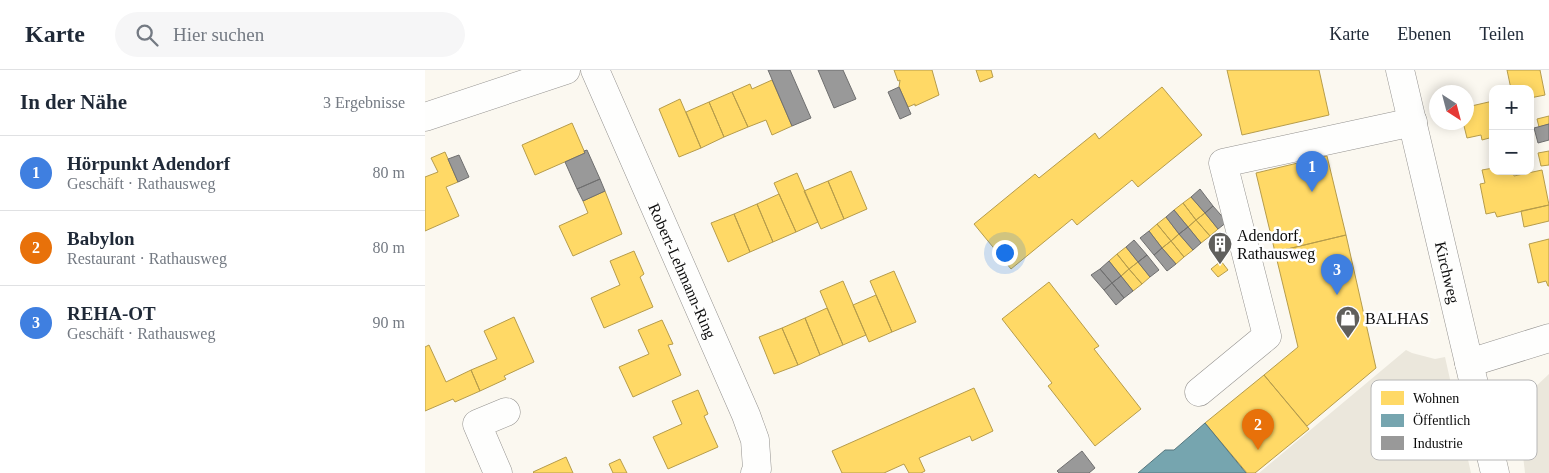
<!DOCTYPE html>
<html lang="de">
<head>
<meta charset="utf-8">
<style>
  :root { --surface:#fff; --page:#f6f6f7; --text:#1f2937; --muted:#747a83; --line:#e0e1e3; --accent:#0b8043 }
  body { margin:0; font-family:Georgia,serif; background:var(--page); color:var(--text) }
  .controls { position:absolute; right:15px; top:15px; display:grid; overflow:hidden; border-radius:10px; box-shadow:0 2px 12px #0003 }
  .controls button { width:45px; height:45px; display:grid; place-items:center; padding:0; border:0; border-bottom:1px solid var(--line); background:var(--surface); color:var(--text); font:25px sans-serif }
  .compass { position:absolute; left:1004px; top:15px; width:45px; height:45px; border-radius:50%; background:var(--surface); box-shadow:0 2px 12px #0003; rotate:144deg }
  .you { position:absolute; left:579px; top:182px; width:18px; height:18px; margin:-12px; border:4px solid #fff; border-radius:50%; background:#1a73e8; box-shadow:0 0 0 8px #1a73e833 }
  .badge { display:grid; place-items:center; width:32px; height:32px; border-radius:50%; background:var(--accent); color:#fff; font-size:16px; font-weight:700 }
  .pin { position:absolute; translate:-50% -41px; filter:drop-shadow(0 1px 2px #0008) }
  .pin::after { content:''; position:absolute; top:26px; width:18px; height:15px; background:inherit; clip-path:polygon(0 0,100% 0,50% 100%) }
  .list { margin:0; padding:0; list-style:none }
  h2 { display:flex; justify-content:space-between; align-items:center; height:65px; margin:0; padding:0 20px; font-size:21px }
  h2 small { font-size:16px; font-weight:400; color:var(--muted) }
  .list li { display:grid; grid-template-columns:32px 1fr auto; gap:15px; align-items:center; box-sizing:border-box; height:75px; padding:0 20px; border-top:1px solid var(--line) }
  .list b { display:block; font-size:19px; white-space:nowrap }
  .list p { margin:0; font-size:16px; white-space:nowrap; color:var(--muted) }
  .list em { font-size:16px; font-style:normal; color:var(--muted) }
  .icon { flex:none; width:28px; height:28px; fill:none; stroke:currentColor; stroke-width:2; stroke-linecap:round; stroke-linejoin:round }
  .map { position:relative; flex:none; width:1124px; height:403px; overflow:hidden }
  header { display:flex; align-items:center; gap:30px; box-sizing:border-box; height:70px; padding:0 25px; background:var(--surface); border-bottom:1px solid var(--line) }
  header strong { font-size:24px }
  nav { display:flex; gap:28px; margin-inline-start:auto; font-size:18px }
  .search { width:350px; height:45px; background:var(--page); display:flex; align-items:center; gap:12px; box-sizing:border-box; padding:0 18px; border-radius:28px; color:var(--muted); font-size:19px }
  main { display:flex }
  aside { flex:1; background:var(--surface) }
  .map>svg:first-child { display:block }
  .plaza { fill:#ebe7dc }
  .homes { fill:#ffd966; stroke:#b69c4b }
  .public { fill:#76a5af; stroke:#56777e }
  .industry { fill:#999; stroke:#6f6f6f }
  .lines { fill:none; stroke-linecap:round; stroke-linejoin:round }
  .street-casing { stroke:#94928f; stroke-width:29 }
  .street { stroke:#fefefd; stroke-width:28 }
  .labels { text-anchor:middle; stroke-width:5; stroke-linejoin:round; paint-order:stroke }
  .poi-label { font-size:16px; fill:#0c0c0c; stroke:#fff; text-anchor:start }
  .street-label { font-size:16px; fill:#0c0c0c; stroke:#fff }
  .key { fill:#fff; stroke:#b6b6b6; stroke-width:1 }
  .key-label { font-size:14px; fill:#0c0c0c }
</style>
</head>
<body>
<header>
<strong>Karte</strong>
<div class="search"><svg class="icon" aria-label="search" viewBox="0 0 24 24"><circle cx="10" cy="10" r="6"/><path d="M15 15l6 6"/></svg>Hier suchen</div>
<nav><a>Karte</a><a>Ebenen</a><a>Teilen</a></nav>
</header>
<main>
<aside>
<h2>In der Nähe<small>3 Ergebnisse</small></h2>
<ul class="list">
<li><span class="badge" style="background:#3f7fe0">1</span><div><b>Hörpunkt Adendorf</b><p>Geschäft · Rathausweg</p></div><em>80 m</em></li>
<li><span class="badge" style="background:#e8710a">2</span><div><b>Babylon</b><p>Restaurant · Rathausweg</p></div><em>80 m</em></li>
<li><span class="badge" style="background:#3f7fe0">3</span><div><b>REHA-OT</b><p>Geschäft · Rathausweg</p></div><em>90 m</em></li>
</ul>
</aside>
<div class="map">
<svg width="1124" height="403" viewBox="0 0 1124 403">
  <rect width="100%" height="100%" fill="#fbf8f0"/>
  <path class="plaza" d="M981 280 987 283 1010 289 1020 287 1046 403H834Z
    M1124 304V403H1100L1095 359 1096 341 1100 330 1106 321Z"/>
  <path class="homes" d="M469 0H507L514 25 490 36V34L483 37 474 17 475 10 473 11Z
    M551 0H566L568 7 555 12Z
    M802 0H894L904 45 817 65Z
    M1082 0H1115L1120 25 1105 28V19H1086Z
    M347 10 367 56 347 65 341 50 323 57 307 22 325 14 327 19Z
    M737 17 777 65 713 117 707 110 652 155 647 149 586 199 549 154 610 104 614 108 670 63 674 69Z
    M307 22 323 57 299 67 284 32Z
    M255 29 276 78 254 87 234 39Z
    M1068 31V67L1057 70 1056 65 1042 68 1038 52H1042V37Z
    M284 32 299 67 276 78 261 42Z
    M1124 46V54L1114 57 1112 49Z
    M147 53 160 83 110 105 97 75Z
    M1124 81V95L1116 96 1113 83Z
    M20 82 33 112 21 117 34 146 0 161V107L13 102 6 88Z
    M902 86 921 165 850 182 831 103Z
    M1068 98V101H1088L1089 106 1117 100 1124 135 1072 147 1070 142 1061 144 1055 114 1060 113 1057 100Z
    M426 101 442 139 419 149 403 111Z
    M372 103 393 152 371 162 349 113Z
    M403 111 419 149 396 159 379 121Z
    M180 121 197 164 148 186 134 156 163 143 158 131Z
    M354 124 371 162 348 172 332 134Z
    M766 127 780 143 771 150 758 133Z
    M758 133 771 150 763 157 749 140Z
    M332 134 348 172 325 182 309 144Z
    M1124 135V151L1099 157 1096 141Z
    M780 143 793 159 785 166 771 150Z
    M309 144 325 182 303 192 286 153Z
    M741 147 754 164 746 171 732 154Z
    M771 150 785 166 776 173 763 157Z
    M732 154 746 171 737 178 724 161Z
    M754 164 768 180 759 187 746 171Z
    M921 165 951 298 882 356 839 305 873 277 850 182Z
    M1124 169V216H1123L1121 211 1113 213 1104 174Z
    M746 171 759 187 751 194 737 178Z
    M701 177 713 192 704 199 692 184Z
    M209 181 219 204 215 207 228 237 179 258 166 228 195 215 185 191Z
    M692 184 704 199 696 206 684 191Z
    M796 191 803 200 793 207 786 199Z
    M713 192 725 207 717 214 704 199Z
    M704 199 717 214 708 221 696 206Z
    M469 201 491 252 467 262 445 211Z
    M418 211 441 265 418 275 395 221Z
    M624 212 674 276 669 279 716 339 670 376 623 316 627 313 577 249Z
    M451 225 467 262 444 272 428 235Z
    M402 238 418 275 395 285 380 248Z
    M89 247 109 292 79 306 81 309 55 321 46 300 72 289 59 261Z
    M380 248 395 285 373 295 357 258Z
    M237 250 248 274 243 275 256 305 208 327 194 297 224 284 213 260Z
    M357 258 373 295 349 304 334 267Z
    M4 275 21 312 46 300 55 321 30 332 28 329 0 341V277Z
    M839 305 884 359 830 403H822L780 353Z
    M549 318 568 361 547 371 545 366 494 388 500 401 496 403H484L479 394 459 403H417L407 381Z
    M273 320 283 344 279 346 293 377 243 399 228 367 257 354 247 331Z
    M141 387 148 403H109L108 402Z
    M195 389 202 403H188L184 394Z"/>
  <path class="public" d="M780 353 821 403H713L740 380H749Z"/>
  <path class="industry" d="M343 0H365L386 48 367 56Z
    M393 0H418L431 29 409 38Z
    M474 17 486 44 475 49 463 22Z
    M1124 54V70L1113 73 1109 58Z
    M162 80 175 109 152 119 140 92 160 83 159 81Z
    M34 85 44 107 33 112 23 89Z
    M175 109 180 121 158 131 152 119Z
    M775 119 788 136 780 143 766 127Z
    M788 136 802 152 793 159 780 143Z
    M749 140 763 157 754 164 741 147Z
    M763 157 776 173 768 180 754 164Z
    M724 161 737 178 729 185 715 168Z
    M709 170 722 185 713 192 701 177Z
    M737 178 751 194 742 201 729 185Z
    M722 185 734 200 725 207 713 192Z
    M684 191 696 206 687 213 675 199Z
    M675 199 687 213 679 220 666 205Z
    M696 206 708 221 699 228 687 213Z
    M687 213 699 228 691 235 679 220Z
    M657 381 670 398 664 403H634L632 401Z"/>
  <g class="lines">
    <defs>
      <g id="street">
        <path id="s1" d="M170 0 321 345 330 370 332 399 330 403"/>
        <path id="s2" d="M975 0 1070 403"/>
        <path d="M0 47 141 0"/>
        <path d="M1044 293 1124 268"/>
        <path d="M774 322 842 266 798 93 988 52"/>
        <path d="M73 403 52 354 81 342"/>
      </g>
    </defs>
    <use href="#street" class="street-casing"/>
    <use href="#street" class="street"/>
  </g>
  <defs>
    <symbol id="building-pin" viewBox="-11 -11 22 30"><path d="M0 17L-7.5 6A9.5 9.5 0 1 1 7.5 6Z" fill="#605f5c" stroke="#fff"/><path d="M-4-6H4V6H1V3H-1V6H-4ZM-2.5-4.3h1.7v1.8h-1.7ZM.8-4.3h1.7v1.8H.8ZM-2.5-1h1.7V.8h-1.7ZM.8-1h1.7V.8H.8Z" fill="#fff"/></symbol>
    <symbol id="shop-pin" viewBox="-11 -11 22 30"><path d="M0 17L-7.5 6A9.5 9.5 0 1 1 7.5 6Z" fill="#605f5c" stroke="#fff"/><path d="M-5-2.5h2.3a2.7 3.5 0 0 1 5.4 0H5L5.5 6h-11ZM-1.5-2.5h3a1.5 2.3 0 0 0-3 0Z" fill="#fff"/></symbol>
  </defs>
  <g fill-rule="evenodd">
    <use href="#building-pin" x="781" y="160" width="28" height="38"/>
    <use href="#shop-pin" x="909" y="234" width="28" height="38"/>
  </g>
  <g class="labels">
    <g class="poi-label">
      <text x="812" y="171">Adendorf,<tspan x="812" dy="18">Rathausweg</tspan></text>
      <text x="940" y="254">BALHAS</text>
    </g>
    <g class="street-label">
      <text dy="6" stroke="none"><textPath href="#s1" startOffset="219">Robert-Lehmann-Ring</textPath></text>
      <text dy="6" stroke="none"><textPath href="#s2" startOffset="208">Kirchweg</textPath></text>
    </g>
  </g>
  <rect x="946" y="310" width="166" height="80" rx="8" class="key"/>
  <rect x="956" y="321" width="23" height="14" fill="#ffd966"/>
  <rect x="956" y="344" width="23" height="13" fill="#76a5af"/>
  <rect x="956" y="366" width="23" height="14" fill="#999"/>
  <g class="key-label">
    <text x="988" y="333">Wohnen</text>
    <text x="988" y="355">Öffentlich</text>
    <text x="988" y="378">Industrie</text>
  </g>
</svg>
<div class="controls">
<button>+</button>
<button>−</button>
</div>
<svg class="compass" viewBox="-18 -18 36 36"><path d="M0-13l5 13h-10z" fill="#e53935"/><path d="M0 13l5-13h-10z" fill="#747a83"/></svg>
<div class="you"></div>
<div class="pin badge" style="left:887px;top:122px;background:#3f7fe0">1</div>
<div class="pin badge" style="left:833px;top:380px;background:#e8710a">2</div>
<div class="pin badge" style="left:912px;top:225px;background:#3f7fe0">3</div>
</div>
</main>
</body>
</html>
